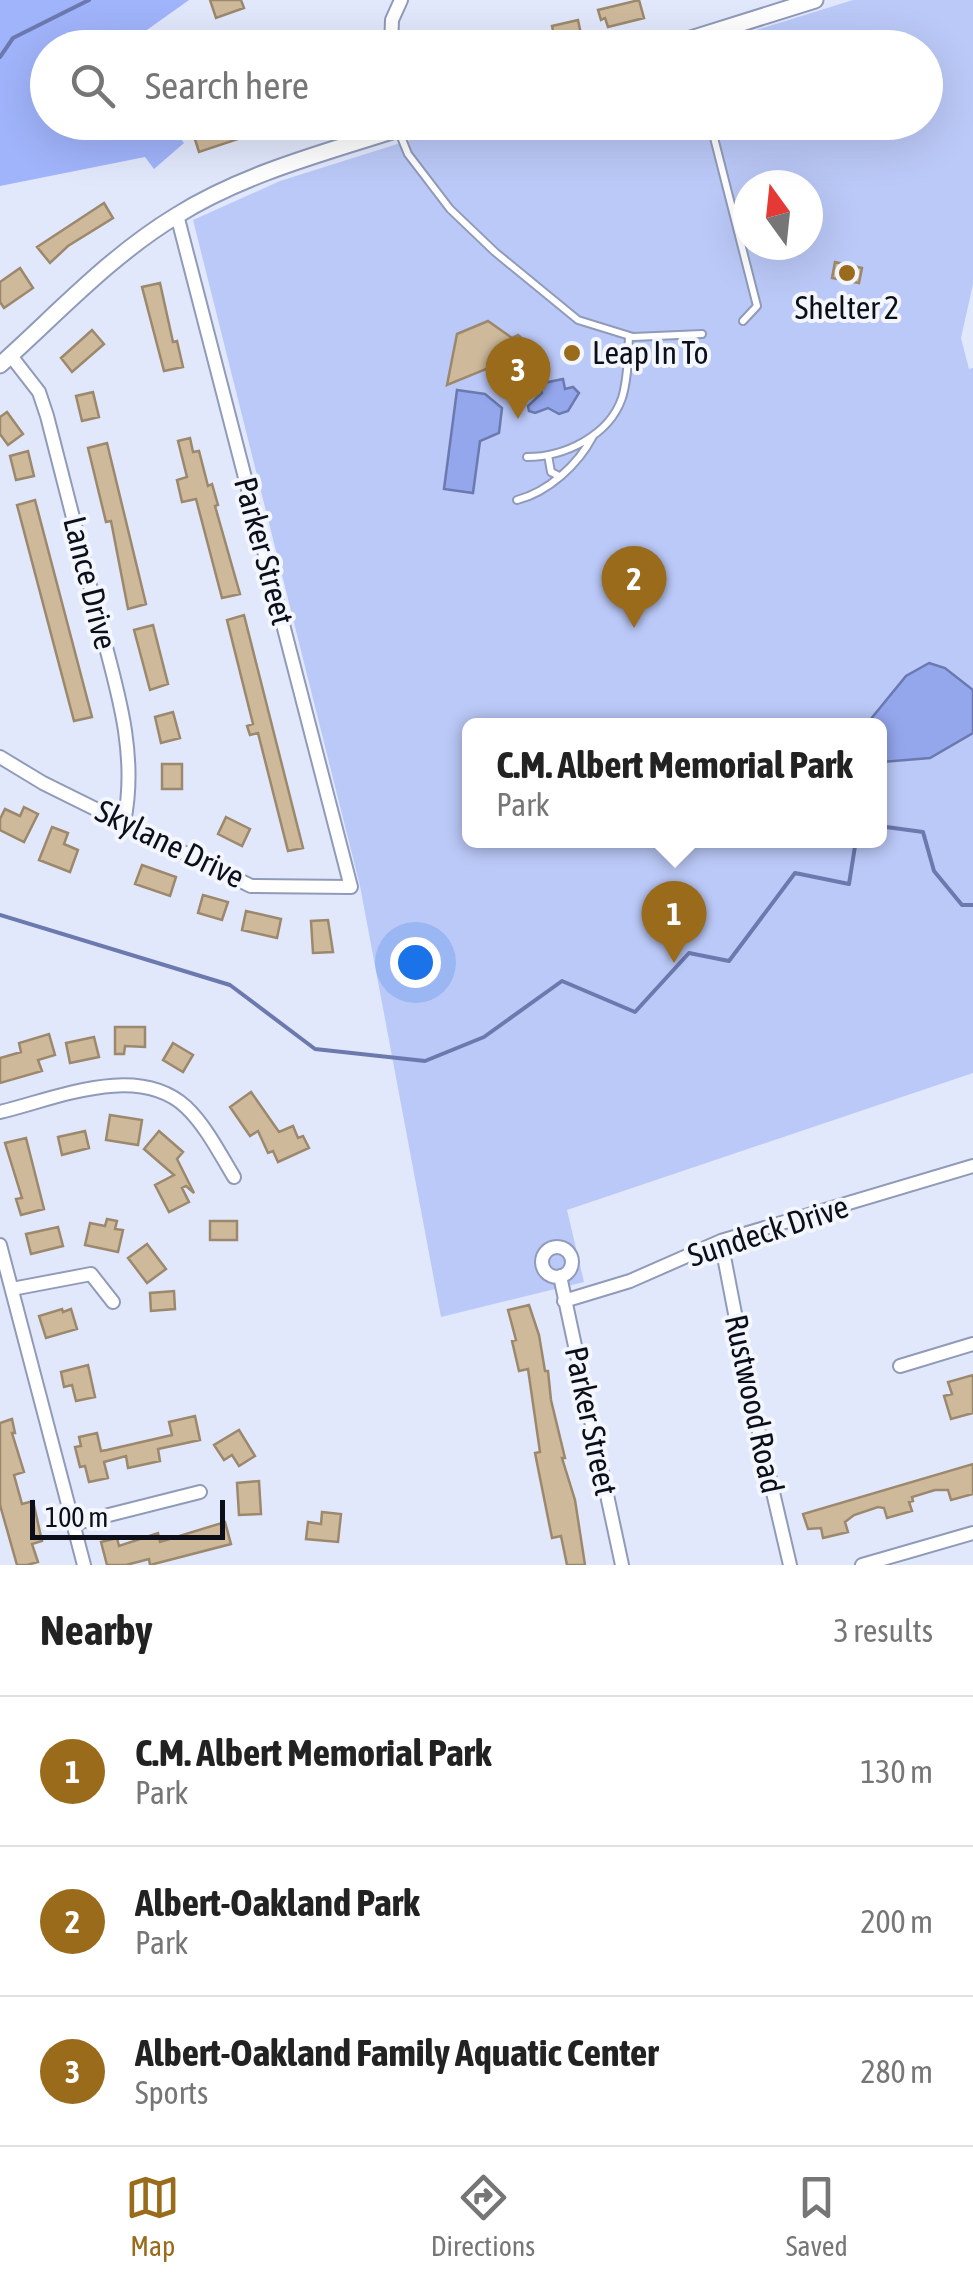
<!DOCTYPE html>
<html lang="en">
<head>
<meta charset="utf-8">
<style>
  :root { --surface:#fff; --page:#f2f2f2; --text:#222; --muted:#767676; --line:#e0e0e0; --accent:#996b1b }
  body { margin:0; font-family:"Asap Condensed",sans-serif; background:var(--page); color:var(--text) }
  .compass { position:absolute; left:733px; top:170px; width:90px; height:90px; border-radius:50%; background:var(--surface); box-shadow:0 10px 40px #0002; rotate:345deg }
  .scale { position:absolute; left:30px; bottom:25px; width:195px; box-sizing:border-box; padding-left:10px; border:5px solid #0c0f1a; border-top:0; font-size:28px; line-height:35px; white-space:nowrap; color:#0c0f1a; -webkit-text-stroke:8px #f3f6fc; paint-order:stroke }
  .you { position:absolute; left:415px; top:962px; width:35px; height:35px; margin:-25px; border:8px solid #fff; border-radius:50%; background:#1a73e8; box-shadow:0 0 0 15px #1a73e833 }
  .badge { display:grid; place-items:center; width:65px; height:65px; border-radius:50%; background:var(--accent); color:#fff; font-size:32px; font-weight:700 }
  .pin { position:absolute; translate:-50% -82px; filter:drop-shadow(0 2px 5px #0008) }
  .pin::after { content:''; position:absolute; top:52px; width:35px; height:30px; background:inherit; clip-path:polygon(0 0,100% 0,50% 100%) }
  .popup { position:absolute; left:462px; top:718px; width:425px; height:130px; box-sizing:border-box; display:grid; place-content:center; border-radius:15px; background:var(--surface); filter:drop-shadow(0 2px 8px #0005); font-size:32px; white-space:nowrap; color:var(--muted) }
  .popup b { font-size:38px; color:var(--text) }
  .popup::after { content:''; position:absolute; left:50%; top:100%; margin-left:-20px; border:20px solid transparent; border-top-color:var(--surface) }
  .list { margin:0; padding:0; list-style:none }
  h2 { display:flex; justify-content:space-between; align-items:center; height:130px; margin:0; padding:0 40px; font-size:42px }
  h2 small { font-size:32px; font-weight:400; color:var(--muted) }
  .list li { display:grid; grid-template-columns:65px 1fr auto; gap:30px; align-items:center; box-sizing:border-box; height:150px; padding:0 40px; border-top:2px solid var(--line) }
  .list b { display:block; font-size:38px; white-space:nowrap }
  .list p { margin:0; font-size:32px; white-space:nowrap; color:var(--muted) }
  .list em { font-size:32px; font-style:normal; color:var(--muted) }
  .icon { flex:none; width:55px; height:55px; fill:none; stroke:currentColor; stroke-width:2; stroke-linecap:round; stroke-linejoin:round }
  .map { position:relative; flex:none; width:973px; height:1565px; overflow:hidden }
  .search { position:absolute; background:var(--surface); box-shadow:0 10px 40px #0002; left:30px; right:30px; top:30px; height:110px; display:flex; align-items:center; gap:25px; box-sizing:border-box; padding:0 35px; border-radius:55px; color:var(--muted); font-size:38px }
  .sheet { height:580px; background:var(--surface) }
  nav { display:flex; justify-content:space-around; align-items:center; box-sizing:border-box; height:140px; border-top:2px solid var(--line); background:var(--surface); font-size:28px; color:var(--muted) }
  nav a { display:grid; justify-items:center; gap:5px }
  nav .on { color:var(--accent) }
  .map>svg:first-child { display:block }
  .green { fill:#bbc9f8; fill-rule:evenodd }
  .forest { fill:#a0b4fb }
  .water { fill:#94a7ed; stroke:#6b79ae; stroke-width:2.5 }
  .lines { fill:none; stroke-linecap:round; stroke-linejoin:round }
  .stream { stroke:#6b79ae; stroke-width:4 }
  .building { fill:#ceb99b; stroke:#9c886c; stroke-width:2.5 }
  .service-casing { stroke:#909ab9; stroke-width:10 }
  .minor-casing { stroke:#909ab9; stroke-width:16 }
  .tertiary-casing { stroke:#909ab9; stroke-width:19 }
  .service { stroke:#fff; stroke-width:6 }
  .minor { stroke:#fff; stroke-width:12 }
  .tertiary { stroke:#fff; stroke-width:15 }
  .poi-dot { fill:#996b1b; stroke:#f3f6fc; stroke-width:4 }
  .labels { text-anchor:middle; stroke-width:8; stroke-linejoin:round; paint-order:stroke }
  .poi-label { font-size:32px; fill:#0c0f1a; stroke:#f3f6fc }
  .street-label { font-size:32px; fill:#0c0f1a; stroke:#f3f6fc }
</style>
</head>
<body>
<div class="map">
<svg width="973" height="1565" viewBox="0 0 973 1565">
  <rect width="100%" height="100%" fill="#e2e8fc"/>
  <path class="green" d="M853 0H973V284L961 338 969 369 973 368V1073L567 1210 584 1282 441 1317 360 886 193 220 280 181 464 123 926 122V48L701 47ZM748 185H808V245H748ZM469 726H879V840H469Z"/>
  <path class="forest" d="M0 0H189L123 47 48 48V122L168 123 184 143 154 169 145 157 0 186Z"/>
  <path class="water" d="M563 379 565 389 573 387 579 393 568 411 559 414 548 408 535 413 529 411 528 406 542 393 539 384Z
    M457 390 485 394 502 408 499 433 480 441 473 493 444 489Z
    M929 663 945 668 973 690V733L930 758 882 762 879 760V726L866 725 906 676Z"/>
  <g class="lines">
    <path class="stream" d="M0 57 13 38 89 0
      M879 826 923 832 934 871 962 905H973
      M0 915 230 985 315 1049 425 1061 484 1037 562 981 635 1012 689 953 729 961 795 873 849 884 856 840"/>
  </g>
  <path class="building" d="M210 0H241L244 8 216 18Z
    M639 0 644 18 608 27 605 18 601 20 598 10Z
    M578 20 582 39 556 45 552 26Z
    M204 122H280V125L199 152 193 133 206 129Z
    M104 203 113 218 68 246 50 263 37 247Z
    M835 262 862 268 859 283 832 278Z
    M20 268 33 288 4 308 0 302V282Z
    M160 283 173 342 177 341 183 367 164 371 142 287Z
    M488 321 512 338 518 335 535 349 447 385 457 334Z
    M92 330 104 344 72 372 61 358Z
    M93 392 99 417 82 421 76 396Z
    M7 412 23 434 8 445 0 434V417Z
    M190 438 193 452 199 451 208 486 212 484 218 505 215 506 240 594 222 598 196 499 182 502 177 480 187 477 178 441Z
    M107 443 146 604 128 609 111 521 106 522 88 448Z
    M28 451 34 476 16 480 10 456Z
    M35 500 92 717 74 721 17 505Z
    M244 615 303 848 288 851 258 733 250 735 247 726 253 724 227 620Z
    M153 625 168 684 150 690 134 630Z
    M173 712 180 738 161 743 155 717Z
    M162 764H182V789H162Z
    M24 807 38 814 24 842 0 830V819L5 809 20 816Z
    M226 817 250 829 242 846 218 834Z
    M52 827 68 833 64 844 78 850 70 872 39 860Z
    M142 865 176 877 170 896 135 884Z
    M203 895 228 902 222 920 198 913Z
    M246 911 281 919 277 938 242 930Z
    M328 920 333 952 313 953 311 921Z
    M115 1027H145V1047L125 1046 124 1054H115Z
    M49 1034 55 1055 38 1060 42 1071 0 1083V1058L21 1052 19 1043Z
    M94 1037 99 1057 70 1063 66 1043Z
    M173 1043 193 1055 183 1072 163 1060Z
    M251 1092 279 1132 293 1126 298 1138 303 1136 309 1148 278 1162 273 1151 268 1153 258 1131 250 1136 230 1107Z
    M110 1115 142 1120 138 1145 106 1140Z
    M85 1131 89 1148 62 1155 58 1137Z
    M159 1131 183 1152 177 1159 194 1193 186 1186 182 1188 189 1202 169 1212 155 1185 174 1175 144 1149Z
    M26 1138 44 1209 21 1215 16 1199 22 1198 5 1143Z
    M107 1219 117 1221 115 1229 123 1230 118 1252 85 1245 90 1223 105 1226Z
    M210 1221H237V1240H210Z
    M58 1227 63 1246 31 1254 26 1234Z
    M147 1244 166 1269 147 1283 128 1258Z
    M174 1291 175 1309 151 1311 150 1293Z
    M529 1305 539 1335 545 1371H548L551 1400 565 1458H562L575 1500 585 1565H567L561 1536 552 1538 535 1453 540 1452 528 1369 519 1371 512 1341 516 1340 508 1310Z
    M62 1309 63 1312 71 1309 77 1329 46 1338 39 1316Z
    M88 1365 95 1397 76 1401 72 1385 64 1387 61 1372Z
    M973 1375V1413L951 1419 944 1396 952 1394 948 1382Z
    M195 1416 200 1440 158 1449 160 1461 128 1468 126 1456 104 1462 108 1478 89 1482 85 1466 80 1467 75 1447 81 1446 79 1437 97 1433 101 1451 107 1450 172 1435 169 1422Z
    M12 1419 15 1433H12L24 1472 14 1475 22 1504 33 1501 42 1541 32 1544 38 1562 27 1565H17L0 1505V1423Z
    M239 1430 255 1456 239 1466 232 1455 224 1460 214 1445Z
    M973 1464V1494L951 1500 948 1490H935L912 1497 913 1501 909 1502 912 1511 887 1518 884 1508 878 1507 854 1515 845 1522 848 1532 823 1538 821 1528 808 1529 803 1514Z
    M259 1481 261 1514 239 1515 237 1483Z
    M322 1512 341 1514 338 1542 306 1539 308 1522 321 1524Z
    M225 1522 231 1544 150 1565 149 1559 126 1565H107L101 1542 117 1538 119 1546 158 1533 160 1542Z"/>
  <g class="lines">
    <defs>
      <path id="service" d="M710 122 757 306 743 321
        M399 132 408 154 450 209 495 252 578 320 633 337 702 334
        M548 455 551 472 559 476
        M527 457C564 457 609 436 622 398 628 379 628 356 629 336
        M517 500C548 492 578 465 593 436"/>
      <path id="minor" d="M391 48 392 20 401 0
        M11 356 39 392 47 416C64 481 80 545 96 610 114 680 139 750 124 822
        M0 757 43 783 251 886 351 887 177 215
        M0 1112C55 1099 137 1062 186 1107 206 1126 220 1154 234 1177
        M721 1241 753 1407 790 1565
        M0 1245 84 1565
        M542 1262a15 15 0 1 1 30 0a15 15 0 1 1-30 0Z
        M560 1276 622 1565
        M12 1289 91 1274 113 1302
        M564 1301 630 1281 721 1241 973 1166
        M900 1366 973 1344
        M73 1524 200 1492
        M862 1565 973 1533"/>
      <path id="tertiary" d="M662 48 815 0
        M0 365C57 314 110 256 176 216 249 170 339 149 420 122"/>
    </defs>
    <use href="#service" class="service-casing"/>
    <use href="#minor" class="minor-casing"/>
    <use href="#tertiary" class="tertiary-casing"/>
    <use href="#service" class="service"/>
    <use href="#minor" class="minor"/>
    <use href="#tertiary" class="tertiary"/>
  </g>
  <g class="poi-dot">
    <circle cx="847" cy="273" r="10"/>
    <circle cx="572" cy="353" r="10"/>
  </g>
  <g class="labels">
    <g class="poi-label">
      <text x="847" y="319">Shelter 2</text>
      <text x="592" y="364" text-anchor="start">Leap In To</text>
    </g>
    <g class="street-label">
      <text transform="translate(264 551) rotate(75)" y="11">Parker Street</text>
      <text transform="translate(90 583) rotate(76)" y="11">Lance Drive</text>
      <text transform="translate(170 844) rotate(26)" y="11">Skylane Drive</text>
      <text transform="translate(768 1231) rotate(-18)" y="11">Sundeck Drive</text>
      <text transform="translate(754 1404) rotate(78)" y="11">Rustwood Road</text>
      <text transform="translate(591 1421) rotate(78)" y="11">Parker Street</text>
    </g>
  </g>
</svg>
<svg class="compass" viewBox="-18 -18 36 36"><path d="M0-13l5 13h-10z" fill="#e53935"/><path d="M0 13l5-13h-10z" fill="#767676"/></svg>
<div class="scale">100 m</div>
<div class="you"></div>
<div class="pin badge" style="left:674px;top:963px">1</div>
<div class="popup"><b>C.M. Albert Memorial Park</b>Park</div>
<div class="pin badge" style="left:634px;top:628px">2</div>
<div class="pin badge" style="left:518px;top:419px">3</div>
<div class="search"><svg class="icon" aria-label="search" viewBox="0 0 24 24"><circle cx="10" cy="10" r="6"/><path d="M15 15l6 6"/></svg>Search here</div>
</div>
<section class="sheet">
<h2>Nearby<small>3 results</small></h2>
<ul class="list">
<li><span class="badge">1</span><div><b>C.M. Albert Memorial Park</b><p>Park</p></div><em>130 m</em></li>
<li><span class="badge">2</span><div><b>Albert-Oakland Park</b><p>Park</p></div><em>200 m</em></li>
<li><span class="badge">3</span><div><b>Albert-Oakland Family Aquatic Center</b><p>Sports</p></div><em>280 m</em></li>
</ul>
</section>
<nav>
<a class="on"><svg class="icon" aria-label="map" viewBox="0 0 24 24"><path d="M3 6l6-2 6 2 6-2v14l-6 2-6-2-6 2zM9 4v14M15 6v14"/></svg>Map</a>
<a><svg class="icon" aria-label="directions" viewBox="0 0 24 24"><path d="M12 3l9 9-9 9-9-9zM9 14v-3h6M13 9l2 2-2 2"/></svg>Directions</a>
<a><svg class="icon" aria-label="saved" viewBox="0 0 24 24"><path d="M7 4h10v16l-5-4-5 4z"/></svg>Saved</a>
</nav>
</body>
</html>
